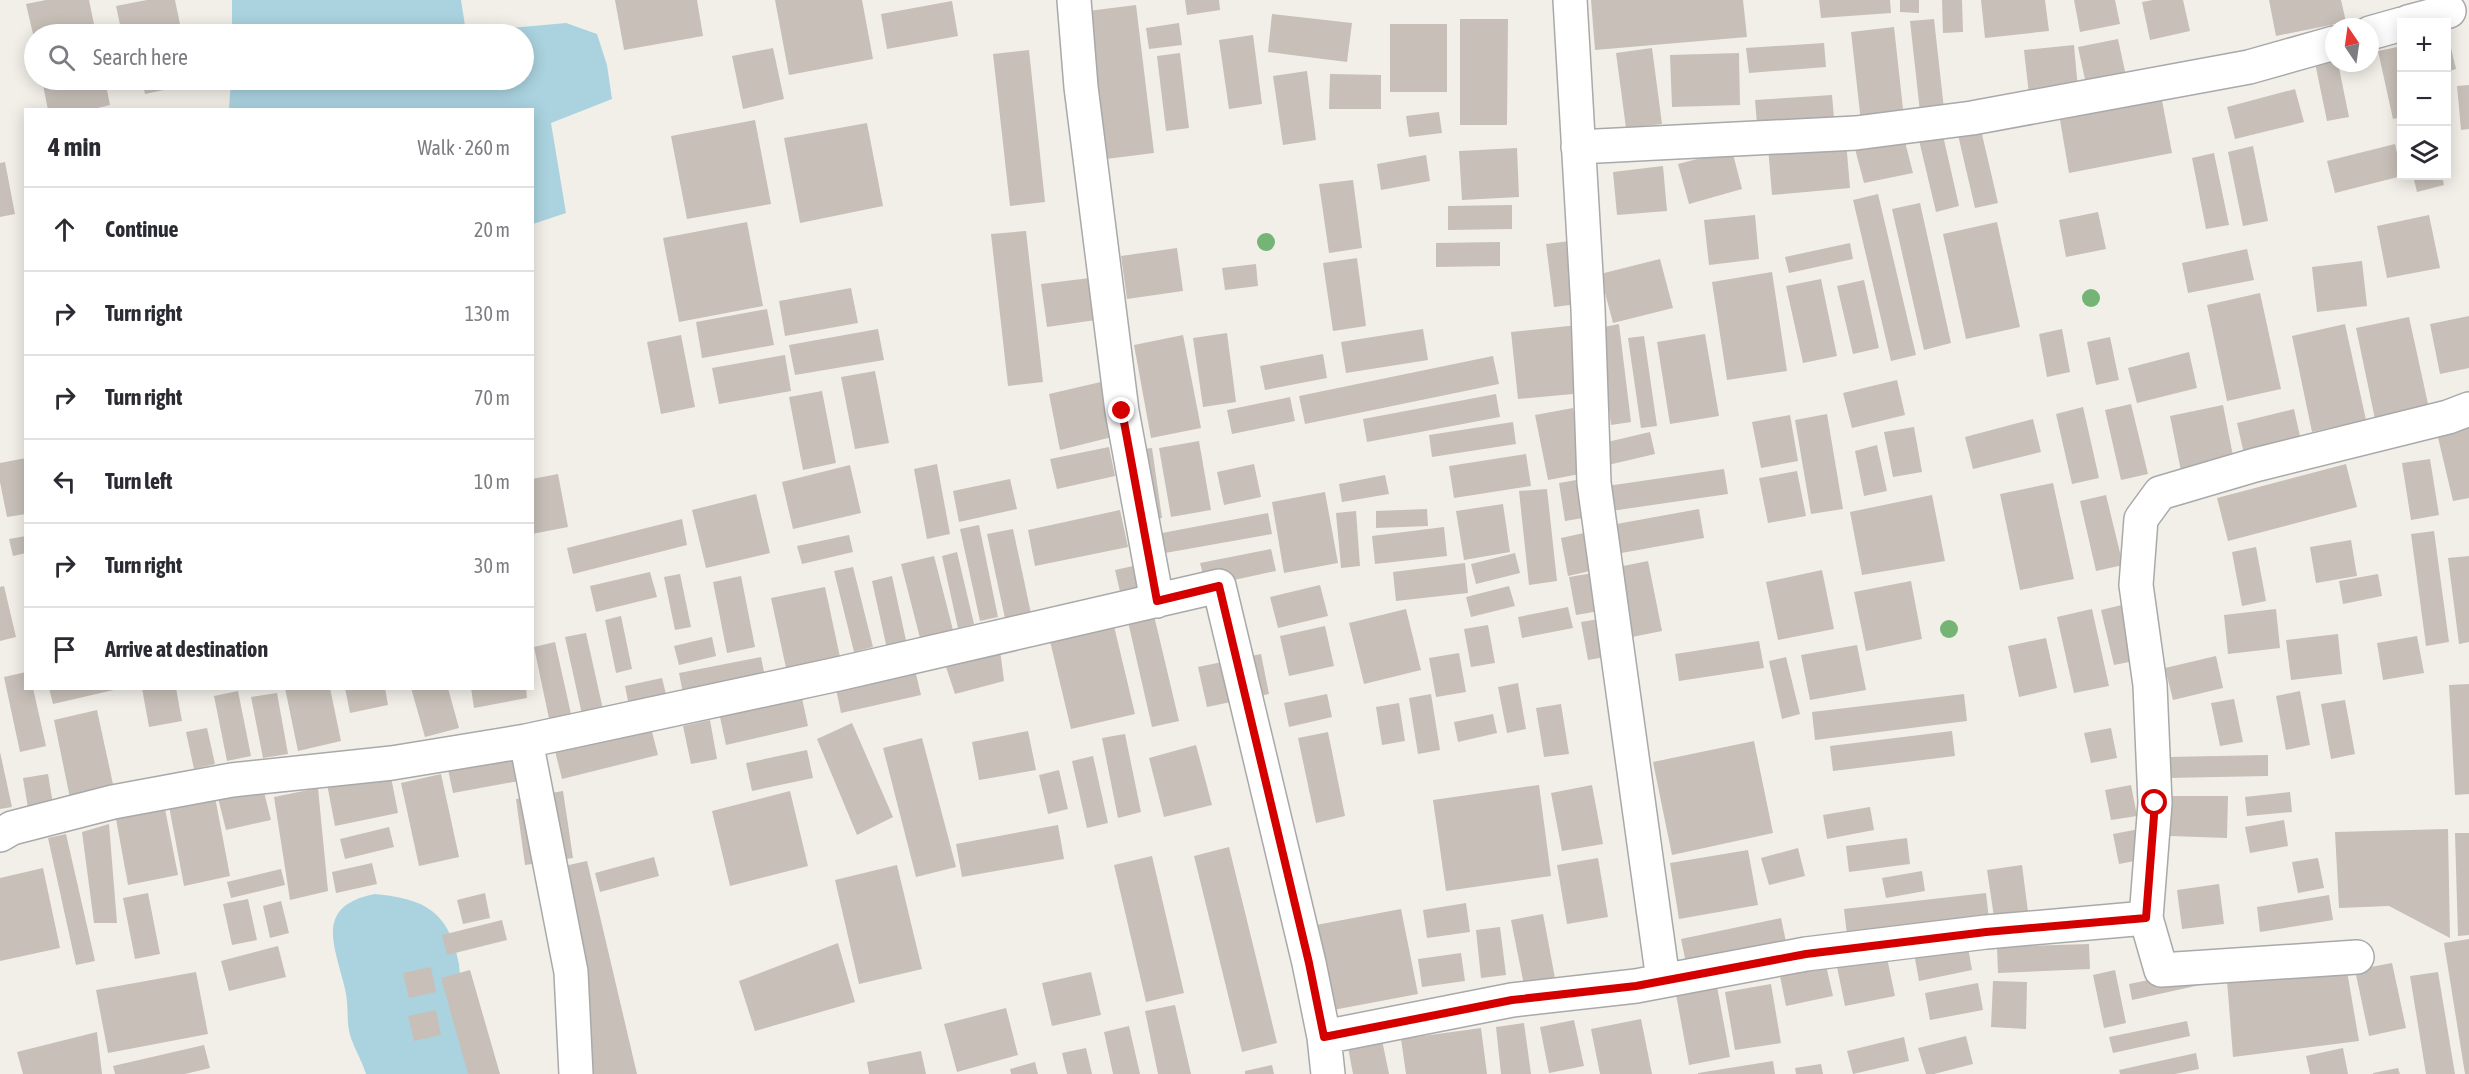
<!DOCTYPE html>
<html lang="en">
<head>
<meta charset="utf-8">
<style>
  :root { --surface:#fff; --page:#f7f7f7; --text:#2b2b33; --muted:#7c7c81; --line:#e1e1e2 }
  body { margin:0; font-family:"Asap Condensed",sans-serif; background:var(--page); color:var(--text) }
  .controls { position:absolute; right:18px; top:18px; display:grid; overflow:hidden; border-radius:0px; box-shadow:0 3px 15px #0003 }
  .controls button { width:54px; height:54px; display:grid; place-items:center; padding:0; border:0; border-bottom:2px solid var(--line); background:var(--surface); color:var(--text); font:30px sans-serif }
  .compass { position:absolute; left:2325px; top:18px; width:54px; height:54px; border-radius:50%; background:var(--surface); box-shadow:0 3px 15px #0003; rotate:347deg }
  .stop { position:absolute; width:18px; height:18px; margin:-14px; border:4px solid #d40000; border-radius:50%; background:#fff }
  .stop.end { background:#d40000; border-color:#fff; box-shadow:0 2px 6px #0008 }
  .list { margin:0; padding:0; list-style:none }
  h2 { display:flex; justify-content:space-between; align-items:center; height:78px; margin:0; padding:0 24px; font-size:26px }
  h2 small { font-size:20px; font-weight:400; color:var(--muted) }
  .list li { display:grid; grid-template-columns:39px 1fr auto; gap:18px; align-items:center; box-sizing:border-box; height:84px; padding:0 24px; border-top:2px solid var(--line) }
  .list b { display:block; font-size:22px; white-space:nowrap }
  .list em { font-size:20px; font-style:normal; color:var(--muted) }
  .icon { flex:none; width:33px; height:33px; fill:none; stroke:currentColor; stroke-width:2; stroke-linecap:round; stroke-linejoin:round }
  .map { position:relative; flex:none; width:2469px; height:1074px; overflow:hidden }
  .search { position:absolute; background:var(--surface); box-shadow:0 3px 15px #0003; left:24px; top:24px; width:510px; height:66px; display:flex; align-items:center; gap:15px; box-sizing:border-box; padding:0 21px; border-radius:33px; color:var(--muted); font-size:22px }
  .panel { position:absolute; background:var(--surface); box-shadow:0 3px 15px #0003; left:24px; top:108px; width:510px; height:582px; border-radius:0px }
  .map>svg:first-child { display:block }
  .water { fill:#aad3df }
  .building { fill:#c7bfb8 }
  .lines { fill:none; stroke-linecap:round; stroke-linejoin:round }
  .minor-casing { stroke:#a9a9a9; stroke-width:36 }
  .minor { stroke:#fff; stroke-width:33 }
  .tree { fill:#74b475 }
  .route { stroke:#d40000; stroke-width:8 }
</style>
</head>
<body>
<div class="map">
<svg width="2469" height="1074" viewBox="0 0 2469 1074">
  <rect width="100%" height="100%" fill="#f2efe9"/>
  <path class="water" d="M232 0H461L466 32 566 23 597 34 607 65 612 99 551 123 566 213 533 224 532 110 229 109 231 80H524V34H232Z
    M375 894C425 899 449 911 459 964 460 973 460 983 462 992 471 1020 484 1047 495 1074H366C362 1061 354 1048 350 1035 346 1019 349 1004 345 989 335 946 313 906 375 894Z"/>
  <path class="building" d="M46 0H89L96 34H33L26 4Z
    M147 0H175L182 34H122L116 6Z
    M615 0H697L703 36 624 50Z
    M775 0H862L873 59 789 75Z
    M1185 0H1219L1220 10 1187 15Z
    M1591 0H1743L1747 37 1595 50Z
    M1819 0H1890L1891 13 1821 18Z
    M1900 0H1919V13L1900 12Z
    M1942 0H1962L1963 32 1943 33Z
    M1981 0H2045L2049 31 1985 38Z
    M2074 0H2115L2120 24 2080 32Z
    M2153 0H2183L2190 31 2150 40 2142 2Z
    M2269 0H2341L2346 22 2276 36Z
    M952 1 958 36 887 49 881 14Z
    M1136 5 1154 153 1106 159 1088 11Z
    M1272 14 1352 23 1347 62 1268 52Z
    M1460 19H1508L1507 125H1460Z
    M1934 19 1944 109 1920 112 1910 21Z
    M1179 23 1182 45 1149 49 1146 28Z
    M1390 24H1447V92H1390Z
    M1894 27 1904 118 1861 122 1851 32Z
    M2446 27 2456 69 2446 72Z
    M1253 35 1262 104 1229 109 1219 40Z
    M2118 39 2126 76 2086 84 2078 47Z
    M1824 43 1826 67 1749 73 1746 48Z
    M2074 45 2078 89 2029 95 2024 50Z
    M2402 46V117L2393 119 2378 51Z
    M773 48 784 99 743 109 732 56Z
    M1652 48 1662 124 1626 128 1616 53Z
    M1029 50 1045 202 1010 206 993 54Z
    M1180 53 1189 128 1166 131 1157 56Z
    M1739 53 1740 105 1672 107 1670 55Z
    M2334 54V63H2338L2349 117 2327 121 2314 58Z
    M1307 71 1316 140 1283 145 1273 76Z
    M1330 74 1381 75V109H1329Z
    M42 80H105L110 105 89 110H48Z
    M142 80H197V83L145 94Z
    M2469 85V129L2461 130 2457 86Z
    M2295 89 2304 122 2235 139 2227 107Z
    M1832 95 1834 118 1757 124 1755 100Z
    M2161 95 2172 153 2069 173 2059 114Z
    M1439 112 1442 133 1409 137 1406 116Z
    M755 120 771 204 687 219 671 136Z
    M867 123 883 206 800 223 784 138Z
    M1981 130 1998 203 1975 208 1958 135Z
    M1942 131 1959 206 1936 212 1918 136Z
    M1904 138 1913 173 1864 183 1855 149Z
    M1846 141 1850 188 1772 195 1768 147Z
    M2395 144 2402 176 2335 193 2327 161Z
    M2253 146 2268 221 2243 226 2228 152Z
    M1517 148 1519 197 1462 200 1459 151Z
    M1732 150 1742 189 1689 204 1678 164Z
    M2214 153 2229 225 2206 229 2192 158Z
    M1426 155 1430 181 1381 190 1377 164Z
    M5 162 15 214 0 217V163Z
    M1663 166 1667 211 1617 215 1613 172Z
    M2413 176H2442L2444 185 2417 192Z
    M1353 180 1362 248 1329 253 1319 184Z
    M1878 194 1916 355 1891 361 1853 200Z
    M1920 203 1951 343 1924 350 1892 209Z
    M1512 205V229L1448 230V206Z
    M2098 212 2106 249 2066 257 2059 220Z
    M1755 215 1759 259 1709 265 1704 220Z
    M2429 215 2440 268 2387 278 2377 226Z
    M747 222 763 306 679 322 663 238Z
    M1997 222 2020 327 1966 339 1943 234Z
    M1026 231 1043 382 1008 386 991 234Z
    M1570 241 1578 304 1554 307 1546 244Z
    M1500 242V266L1436 267V243Z
    M1850 243 1853 259 1789 273 1785 257Z
    M1177 248 1183 291 1127 299 1121 256Z
    M2247 249 2254 280 2188 293 2182 263Z
    M1357 258 1366 326 1333 331 1323 263Z
    M1660 259 1673 308 1613 323 1600 274Z
    M2362 261 2367 306 2317 312 2312 267Z
    M1256 264 1258 286 1225 290 1222 268Z
    M1772 272 1787 371 1727 380 1712 282Z
    M1098 277 1103 319 1047 327 1041 284Z
    M1821 279 1837 356 1803 363 1786 286Z
    M1864 280 1879 348 1853 354 1837 286Z
    M851 288 858 323 785 336 779 301Z
    M2260 293 2281 389 2227 401 2207 305Z
    M767 309 774 345 702 358 696 322Z
    M2469 316V368L2440 374 2430 324Z
    M2409 317 2430 413 2376 424 2356 328Z
    M1619 324 1631 422 1611 425 1599 328Z
    M2345 324 2366 420 2312 432 2292 336Z
    M1578 325 1584 393 1518 399 1511 332Z
    M878 329 884 360 795 375 789 345Z
    M1423 329 1428 360 1346 373 1341 342Z
    M2062 329 2070 372 2047 377 2039 334Z
    M1227 333 1236 402 1203 407 1193 338Z
    M1705 334 1719 416 1670 424 1657 342Z
    M681 335 695 407 661 414 647 342Z
    M1183 335 1201 428 1151 438 1134 345Z
    M1644 336 1657 426 1641 428 1628 338Z
    M2110 337 2119 380 2096 385 2087 342Z
    M2189 352 2197 388 2137 403 2128 368Z
    M1323 354 1327 378 1265 390 1260 366Z
    M785 355 791 391 719 404 712 368Z
    M1493 356 1499 384 1305 424 1299 396Z
    M875 371 889 443 855 449 841 377Z
    M1897 380 1905 415 1852 428 1843 393Z
    M1105 381 1124 434 1060 450 1049 394Z
    M822 391 836 463 803 470 789 397Z
    M1496 394 1500 417 1367 442 1363 419Z
    M1290 397 1295 421 1232 434 1227 410Z
    M2131 404 2148 474 2121 480 2105 410Z
    M2223 405 2235 466 2182 476 2170 416Z
    M2083 407 2099 478 2072 484 2056 414Z
    M1573 408 1585 473 1548 480 1535 415Z
    M2294 409 2301 441 2244 454 2237 423Z
    M1827 414 1843 509 1811 514 1795 420Z
    M1790 415 1798 461 1761 468 1752 422Z
    M2033 419 2041 452 1973 469 1965 437Z
    M1513 422 1516 444 1432 457 1429 435Z
    M2469 422V498L2453 501 2436 429Z
    M1914 427 1922 472 1893 477 1884 432Z
    M1650 432 1655 454 1608 465 1603 443Z
    M1199 441 1211 510 1171 517 1159 448Z
    M1877 445 1887 491 1864 496 1855 451Z
    M1109 447 1115 476 1057 489 1050 459Z
    M1152 448 1162 518 1147 520 1137 450Z
    M1526 454 1531 486 1454 498 1449 466Z
    M26 458V514L7 517 0 482V463Z
    M2430 459 2439 515 2411 520 2402 463Z
    M937 464 950 534 927 539 914 469Z
    M1254 464 1261 497 1224 505 1217 472Z
    M2346 464 2357 507 2228 541 2217 498Z
    M850 465 861 513 793 529 782 482Z
    M1724 469 1728 494 1611 511 1607 486Z
    M1797 471 1806 516 1768 523 1759 478Z
    M558 474 568 527 532 534V479Z
    M1385 475 1389 494 1342 502 1339 484Z
    M1010 479 1017 509 959 522 953 491Z
    M1582 479 1589 517 1565 521 1559 483Z
    M2053 483 2074 579 2020 590 2000 494Z
    M1547 489 1557 581 1529 585 1519 491Z
    M1325 492 1338 563 1284 573 1272 502Z
    M756 494 770 553 706 568 692 510Z
    M1932 495 1945 561 1862 575 1850 512Z
    M2106 495 2123 565 2096 571 2080 501Z
    M1503 504 1510 552 1464 560 1456 511Z
    M1427 509 1428 526 1376 528V511Z
    M1699 509 1704 538 1616 554 1611 525Z
    M1120 510 1128 547 1035 566 1028 530Z
    M1356 511 1360 566 1341 568 1336 513Z
    M1268 513 1272 534 1165 553 1162 533Z
    M682 519 687 545 573 574 567 548Z
    M979 525 998 617 980 621 960 529Z
    M1444 527 1447 556 1375 564 1372 536Z
    M1013 529 1032 618 1006 623 987 534Z
    M2434 531 2449 642 2426 646 2411 534Z
    M1584 533 1590 571 1568 576 1561 538Z
    M849 535 853 552 802 564 797 546Z
    M26 536V553L13 556 9 539Z
    M2351 540 2357 576 2316 583 2310 547Z
    M2256 547 2266 601 2242 606 2232 552Z
    M1271 549 1276 571 1206 586 1200 563Z
    M957 552 974 624 958 628 942 556Z
    M1515 553 1520 573 1476 584 1471 564Z
    M934 556 953 630 920 638 901 564Z
    M2469 556V642L2459 644 2448 558Z
    M1648 561 1662 631 1627 638 1613 568Z
    M1465 563 1468 593 1396 601 1393 572Z
    M1142 564 1149 594 1122 600 1115 570Z
    M853 567 873 647 854 652 834 571Z
    M1822 570 1834 629 1778 640 1766 582Z
    M650 572 657 597 596 612 590 586Z
    M1593 573 1599 611 1576 615 1569 577Z
    M680 574 691 627 675 630 664 577Z
    M2378 574 2382 596 2343 604 2339 581Z
    M741 576 755 647 727 653 713 582Z
    M892 576 907 645 887 649 872 581Z
    M1911 581 1922 639 1866 651 1854 592Z
    M1320 585 1328 616 1278 628 1270 597Z
    M4 586 16 637 0 641V587Z
    M1509 586 1515 606 1471 617 1466 597Z
    M825 587 840 657 786 668 771 598Z
    M2126 604 2139 660 2114 665 2101 610Z
    M1152 607 1179 721 1152 727 1126 613Z
    M1568 607 1573 628 1522 638 1518 617Z
    M1406 609 1421 670 1364 684 1349 623Z
    M2092 609 2109 686 2074 693 2057 617Z
    M2276 609 2280 648 2228 654 2224 615Z
    M621 616 632 669 616 673 605 620Z
    M1605 618 1611 656 1588 660 1581 622Z
    M1113 622 1135 714 1071 729 1049 637Z
    M1488 625 1495 663 1471 667 1464 629Z
    M1325 626 1334 666 1289 676 1280 636Z
    M586 633 604 714 583 719 565 637Z
    M2338 634 2342 674 2291 680 2286 640Z
    M2417 636 2424 673 2383 680 2377 643Z
    M712 637 716 656 679 665 674 646Z
    M2046 638 2057 688 2019 697 2008 646Z
    M1759 641 1764 668 1679 681 1675 654Z
    M555 642 573 723 551 728 534 647Z
    M1857 645 1866 690 1810 700 1801 655Z
    M1000 650 1004 681 955 694 944 661Z
    M1459 653 1466 692 1436 697 1429 658Z
    M1261 654 1269 694 1207 707 1198 667Z
    M2216 656 2223 688 2173 700 2165 668Z
    M761 657 765 677 683 693 679 673Z
    M1786 657 1800 714 1782 719 1769 661Z
    M915 670 921 695 841 713 836 689Z
    M26 672V688H33L46 746 20 752 4 677Z
    M662 678 667 698 629 706 625 686Z
    M1518 683 1526 729 1507 733 1498 687Z
    M2469 684V794L2455 795 2449 685Z
    M49 688H117L118 689 53 704Z
    M142 688H176L182 721 149 727Z
    M285 688H330L341 741 298 751Z
    M345 688H385L388 705 350 713Z
    M411 688H448L459 728 425 737Z
    M471 688H526L527 698 474 708Z
    M238 691 251 756 227 761 214 696Z
    M2300 691 2310 745 2286 750 2276 696Z
    M277 693 288 754 263 758 251 697Z
    M1327 694 1332 717 1289 727 1284 703Z
    M1431 694 1440 750 1418 754 1409 698Z
    M1964 694 1967 721 1815 740 1812 712Z
    M802 698 808 726 726 745 720 717Z
    M2234 699 2243 742 2220 746 2211 703Z
    M2345 700 2355 754 2331 759 2321 704Z
    M1399 703 1405 741 1382 745 1376 707Z
    M1561 704 1569 754 1544 757 1536 708Z
    M97 710 114 789 70 798 54 720Z
    M1493 714 1497 733 1458 742 1454 722Z
    M710 720 717 759 691 764 683 726Z
    M852 723 893 817 857 835 817 739Z
    M207 728 215 764 194 769 186 732Z
    M651 728 658 755 562 779 555 751Z
    M2111 728 2117 758 2091 763 2084 733Z
    M1028 731 1036 770 979 780 972 742Z
    M1952 731 1955 756 1833 771 1830 746Z
    M1328 732 1345 816 1316 823 1298 738Z
    M1125 734 1141 812 1118 818 1102 738Z
    M922 738 956 867 916 877 883 748Z
    M1754 741 1773 833 1672 855 1653 762Z
    M1196 745 1212 805 1164 817 1149 758Z
    M527 749 524 780 453 793 447 765Z
    M807 750 813 778 752 791 746 763Z
    M0 752 12 807 0 809Z
    M2268 755V776L2168 778V757Z
    M1093 756 1108 823 1087 828 1072 761Z
    M1059 770 1068 809 1048 814 1039 775Z
    M390 772 398 813 335 826 327 784Z
    M48 774 53 804 28 808 23 778Z
    M441 774 459 857 419 866 401 783Z
    M1539 785 1551 876 1446 891 1433 800Z
    M1592 785 1603 844 1562 851 1551 793Z
    M2131 785 2137 816 2111 820 2105 790Z
    M263 788 271 820 226 830 218 798Z
    M318 788 328 891 290 900 274 797Z
    M563 791 573 858 525 865 516 799Z
    M790 791 808 866 730 886 712 811Z
    M2290 792 2292 812 2247 816 2245 797Z
    M2170 796H2228L2227 838 2170 836Z
    M215 797 230 876 184 886 169 806Z
    M1870 807 1874 830 1827 839 1823 815Z
    M165 809 178 875 128 885 116 819Z
    M2284 820 2288 846 2250 853 2245 827Z
    M109 824 117 923H94L82 832Z
    M1058 825 1064 859 962 877 956 844Z
    M389 827 394 847 345 859 340 839Z
    M2139 829 2145 859 2119 864 2113 834Z
    M2448 829 2450 938 2389 906 2339 908 2335 832Z
    M2455 833H2469V935L2458 936Z
    M66 834 95 961 76 965 48 838Z
    M1907 838 1910 864 1849 872 1846 846Z
    M1229 847 1277 1043 1242 1052 1194 856Z
    M1798 848 1805 876 1769 885 1761 858Z
    M1748 850 1758 905 1679 919 1670 863Z
    M1152 856 1184 993 1146 1002 1114 865Z
    M654 857 659 876 600 892 595 873Z
    M1598 858 1608 917 1567 924 1557 865Z
    M2318 858 2324 888 2298 893 2292 862Z
    M587 861 637 1074H583L537 872Z
    M372 863 377 884 336 893 332 872Z
    M897 865 922 969 859 984 835 880Z
    M2022 865 2028 912 1994 917 1987 870Z
    M43 868 60 948 0 961V878Z
    M281 869 285 885 231 898 227 882Z
    M1922 871 1925 891 1886 898 1882 878Z
    M2219 884 2224 924 2182 929 2177 890Z
    M148 893 160 954 135 959 123 898Z
    M485 893 490 918 463 924 457 900Z
    M1986 893 1990 928 1848 944 1844 909Z
    M2329 895 2333 920 2260 932 2257 907Z
    M248 899 257 940 232 945 223 904Z
    M281 901 289 933 270 938 263 906Z
    M1466 903 1470 932 1427 938 1423 910Z
    M1401 909 1418 994 1333 1010 1316 925Z
    M1543 914 1557 989 1526 995 1511 920Z
    M1781 918 1786 942 1686 963 1681 939Z
    M502 920 507 940 447 955 442 935Z
    M1500 927 1506 975 1481 978 1476 930Z
    M2469 939V1074H2465L2444 943Z
    M1967 942 1972 970 1919 981 1914 953Z
    M838 943 855 1002 755 1031 739 981Z
    M2089 944 2090 969 1998 973 1997 947Z
    M278 946 286 977 229 991 221 961Z
    M1461 953 1465 981 1422 987 1418 959Z
    M1886 953 1895 996 1845 1006 1836 962Z
    M1825 961 1833 996 1786 1006 1779 971Z
    M2392 963 2406 1028 2369 1036 2355 970Z
    M431 967 436 992 409 998 403 973Z
    M2206 968 2209 983 2132 1000 2129 984Z
    M470 970 500 1074H468L441 978Z
    M2115 970 2126 1023 2104 1028 2093 975Z
    M2347 971 2359 1041 2233 1057 2227 980Z
    M196 972 208 1034 108 1053 96 990Z
    M1091 972 1101 1015 1052 1026 1042 983Z
    M2438 972 2455 1074H2426L2410 976Z
    M1716 981 1730 1057 1689 1065 1675 989Z
    M1993 981 2027 982 2026 1029 1991 1027Z
    M1978 983 1983 1010 1930 1020 1925 993Z
    M1771 984 1781 1043 1735 1050 1725 992Z
    M1175 1005 1191 1074H1158L1145 1011Z
    M1006 1008 1018 1055 957 1072 944 1024Z
    M436 1010 441 1035 414 1041 408 1016Z
    M1641 1019 1652 1074H1600L1591 1029Z
    M1574 1020 1584 1066 1549 1073 1540 1027Z
    M2187 1021 2190 1036 2113 1053 2109 1037Z
    M1524 1023 1531 1074H1501L1496 1027Z
    M1129 1026 1140 1074H1113L1104 1032Z
    M1481 1028 1487 1074H1406L1401 1039Z
    M97 1032 102 1074H23L17 1052Z
    M1381 1035 1389 1074H1353L1347 1042Z
    M1966 1036 1973 1064 1934 1074H1926L1918 1048Z
    M1904 1037 1909 1061 1853 1074 1847 1051Z
    M204 1045 210 1068 185 1074H115L113 1066Z
    M1086 1048 1092 1074H1067L1062 1053Z
    M2343 1048 2348 1074H2310L2306 1056Z
    M921 1051 926 1074H869L867 1062Z
    M2196 1053 2199 1069 2175 1074H2120L2119 1070Z
    M1773 1061 1775 1074H1698V1073Z
    M1035 1062 1038 1074H1011L1010 1069Z
    M1821 1064 1823 1074H1796L1795 1068Z
    M1272 1065 1274 1074H1245V1071Z
    M2398 1068 2400 1074H2373V1073Z"/>
  <g class="lines">
    <defs>
      <path id="minor" d="M1074 0 1081 87 1122 411 1157 601
        M1570 0 1588 309 1594 483 1663 980
        M2408 22 2449 11
        M2370 33 2402 24
        M1578 147 1856 133 1972 118 2249 67 2334 43
        M526 741 571 972 576 1074
        M0 835 12 828 113 802 232 780 392 763 526 741 838 674 1219 586 1309 963 1324 1037 1328 1074
        M2146 918 2155 803 2150 685 2136 585 2141 519 2160 493 2255 465 2448 417 2469 409
        M1324 1037 1512 1000 1636 986 1806 954 1986 932 2146 918 2161 970 2357 957"/>
    </defs>
    <use href="#minor" class="minor-casing"/>
    <use href="#minor" class="minor"/>
  </g>
  <g class="tree">
    <circle cx="1266" cy="242" r="9"/>
    <circle cx="2091" cy="298" r="9"/>
    <circle cx="1949" cy="629" r="9"/>
  </g>
  <g class="lines">
    <path class="route" d="M1122 411 1157 601 1219 586 1309 963 1324 1037 1512 1000 1636 986 1806 954 1986 932 2146 918 2155 803"/>
  </g>
</svg>
<div class="controls">
<button>+</button>
<button>−</button>
<button><svg class="icon" aria-label="layers" viewBox="0 0 24 24"><path d="M12 4l9 5-9 5-9-5zM3 14l9 5 9-5"/></svg></button>
</div>
<svg class="compass" viewBox="-18 -18 36 36"><path d="M0-13l5 13h-10z" fill="#e53935"/><path d="M0 13l5-13h-10z" fill="#7c7c81"/></svg>
<div class="stop" style="left:2155px;top:803px"></div>
<div class="stop end" style="left:1122px;top:411px"></div>
<div class="search"><svg class="icon" aria-label="search" viewBox="0 0 24 24"><circle cx="10" cy="10" r="6"/><path d="M15 15l6 6"/></svg>Search here</div>
<section class="panel">
<h2>4 min<small>Walk · 260 m</small></h2>
<ul class="list">
<li><svg class="icon" aria-label="ahead" viewBox="0 0 24 24"><path d="M12 20V5M6 11l6-6 6 6"/></svg><div><b>Continue</b></div><em>20 m</em></li>
<li><svg class="icon" aria-label="right" viewBox="0 0 24 24"><path d="M7 20v-9h11M14 6l5 5-5 5"/></svg><div><b>Turn right</b></div><em>130 m</em></li>
<li><svg class="icon" aria-label="right" viewBox="0 0 24 24"><path d="M7 20v-9h11M14 6l5 5-5 5"/></svg><div><b>Turn right</b></div><em>70 m</em></li>
<li><svg class="icon" aria-label="left" viewBox="0 0 24 24"><path d="M17 20v-9H6M10 6l-5 5 5 5"/></svg><div><b>Turn left</b></div><em>10 m</em></li>
<li><svg class="icon" aria-label="right" viewBox="0 0 24 24"><path d="M7 20v-9h11M14 6l5 5-5 5"/></svg><div><b>Turn right</b></div><em>30 m</em></li>
<li><svg class="icon" aria-label="arrive" viewBox="0 0 24 24"><path d="M6 21V4h12l-3 4 3 4H6"/></svg><div><b>Arrive at destination</b></div></li>
</ul>
</section>
</div>
</body>
</html>
